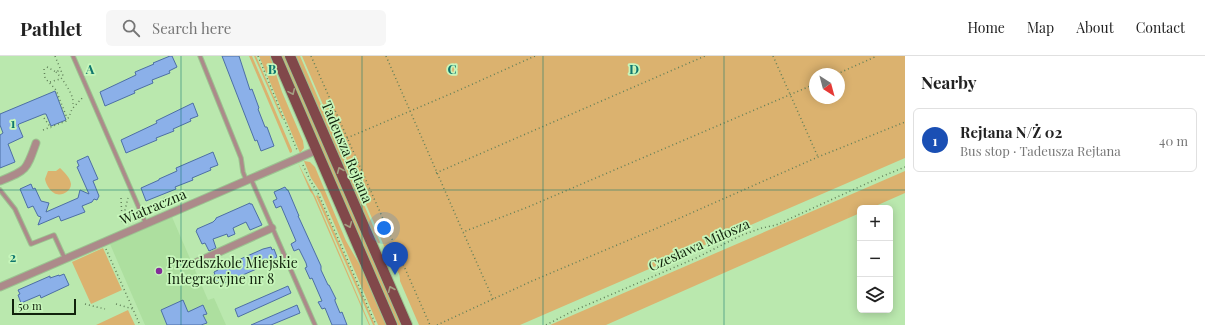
<!DOCTYPE html>
<html lang="en">
<head>
<meta charset="utf-8">
<style>
  :root { --surface:#fff; --page:#f6f6f6; --text:#222; --muted:#767676; --line:#e0e0e0; --accent:#832c99 }
  body { margin:0; font-family:"Playfair Display",serif; background:var(--page); color:var(--text) }
  .controls { position:absolute; right:12px; bottom:12px; display:grid; overflow:hidden; border-radius:6px; box-shadow:0 2px 10px #0003 }
  .controls button { width:36px; height:36px; display:grid; place-items:center; padding:0; border:0; border-bottom:1px solid var(--line); background:var(--surface); color:var(--text); font:20px sans-serif }
  .compass { position:absolute; left:809px; top:12px; width:36px; height:36px; border-radius:50%; background:var(--surface); box-shadow:0 2px 10px #0003; rotate:144deg }
  .scale { position:absolute; left:12px; bottom:10px; width:64px; box-sizing:border-box; padding-left:4px; border:2px solid #11220c; border-top:0; font-size:11px; line-height:14px; white-space:nowrap; color:#11220c; -webkit-text-stroke:3px #c7f6bb; paint-order:stroke }
  .you { position:absolute; left:384px; top:172px; width:14px; height:14px; margin:-10px; border:3px solid #fff; border-radius:50%; background:#1a73e8; box-shadow:0 0 0 6px #1a73e833 }
  .badge { display:grid; place-items:center; width:26px; height:26px; border-radius:50%; background:var(--accent); color:#fff; font-size:13px; font-weight:700 }
  .pin { position:absolute; translate:-50% -33px; filter:drop-shadow(0 1px 2px #0008) }
  .pin::after { content:''; position:absolute; top:21px; width:14px; height:12px; background:inherit; clip-path:polygon(0 0,100% 0,50% 100%) }
  .list { margin:0; padding:0; list-style:none }
  h2 { display:flex; justify-content:space-between; align-items:center; height:52px; margin:0; padding:0 16px; font-size:17px }
  h2 small { font-size:13px; font-weight:400; color:var(--muted) }
  .list li { display:grid; grid-template-columns:26px 1fr auto; gap:12px; align-items:center; box-sizing:border-box; height:64px; margin:0 8px 8px; padding:0 8px; border:1px solid var(--line); border-radius:6px }
  .list b { display:block; font-size:15px; white-space:nowrap }
  .list p { margin:0; font-size:13px; white-space:nowrap; color:var(--muted) }
  .list em { font-size:13px; font-style:normal; color:var(--muted) }
  .icon { flex:none; width:22px; height:22px; fill:none; stroke:currentColor; stroke-width:2; stroke-linecap:round; stroke-linejoin:round }
  .map { position:relative; flex:none; width:905px; height:269px; overflow:hidden }
  header { display:flex; align-items:center; gap:24px; box-sizing:border-box; height:56px; padding:0 20px; background:var(--surface); border-bottom:1px solid var(--line) }
  header strong { font-size:19px }
  nav { display:flex; gap:22px; margin-inline-start:auto; font-size:14px }
  .search { width:280px; height:36px; background:var(--page); display:flex; align-items:center; gap:10px; box-sizing:border-box; padding:0 14px; border-radius:6px; color:var(--muted); font-size:15px }
  main { display:flex }
  aside { flex:1; background:var(--surface) }
  .map>svg:first-child { display:block }
  .built { fill:#addf9f }
  .green { fill:#dbb26f; fill-rule:evenodd }
  .building { fill:#8bb0e9; stroke:#4d6fa4 }
  .lines { fill:none; stroke-linecap:round; stroke-linejoin:round }
  .lane-casing { stroke:#9cc491; stroke-width:5.5 }
  .street-casing { stroke:#9cc491; stroke-width:9 }
  .primary-casing { stroke:#9cc491; stroke-width:12 }
  .path { stroke:#607f58; stroke-width:1.5; stroke-dasharray:1 3; stroke-linecap:butt }
  .lane { stroke:#ac8a8a; stroke-width:3.5 }
  .street { stroke:#ac8a8a; stroke-width:7 }
  .primary { stroke:#81484a; stroke-width:10 }
  .oneway { stroke:#a49f82 }
  .grid { fill:none; stroke:#0f766e; stroke-width:1; stroke-opacity:0.55 }
  .poi-dot { fill:#832c99; stroke:#c7f6bb; stroke-width:1.5 }
  .labels { text-anchor:middle; stroke-width:3.5; stroke-linejoin:round; paint-order:stroke }
  .street-label { font-size:14px; fill:#11220c; stroke:#c7f6bb }
  .poi-label { font-size:14px; fill:#11220c; stroke:#c7f6bb; text-anchor:start }
  .grid-label { font-size:13px; text-anchor:middle; font-weight:bold; fill:#0f766e; stroke:#c7f6bb; stroke-width:3.5; stroke-linejoin:round; paint-order:stroke }
</style>
</head>
<body>
<header>
<strong>Pathlet</strong>
<div class="search"><svg class="icon" aria-label="search" viewBox="0 0 24 24"><circle cx="10" cy="10" r="6"/><path d="M15 15l6 6"/></svg>Search here</div>
<nav><a>Home</a><a>Map</a><a>About</a><a>Contact</a></nav>
</header>
<main>
<div class="map">
<svg width="905" height="269" viewBox="0 0 905 269">
  <rect width="100%" height="100%" fill="#bae8ae"/>
  <path class="built" d="M172 161 208 244 214 242 226 269H145L110 188Z"/>
  <path class="green" d="M249 0H252L292 94V96L290 97Z
    M254 0H256L283 62 282 63Z
    M259 0H270L282 36 303 85 304 92 300 97Z
    M281 0H285L401 269H398Z
    M295 0H300L380 186 379 188 374 181Z
    M302 0H905V102L520 269H419L400 225C400 215 397 216 393 209 391 205 390 200 387 197ZM815 18H839V42H815Z
    M304 105 310 106 315 111 346 185 365 218 387 269H378L321 137 311 122Z
    M298 107 315 140 370 269H369L313 139 310 135Z
    M60 112C64 116 70 121 71 128 71 136 60 141 54 137 49 134 46 128 45 123L48 115H56Z
    M905 115V137L871 152H860V157L606 269H550Z
    M318 139 375 269H373L316 140Z
    M103 192 122 234 91 248 72 206Z
    M128 254 135 269H96Z"/>
  <path class="building" d="M170 0H172L177 11 169 15 170 17 152 24 153 27 134 35 135 37 105 50 100 36 136 19 135 16 154 8 153 7Z
    M222 0H239L250 34 252 33 259 52 258 53 265 71H267L274 90 261 95 257 84 255 85Z
    M55 35 66 64 51 70 46 58H44L19 68 18 69 23 81 8 88 15 106 0 112V79L3 77 0 69V58Z
    M193 47 198 60 190 63 191 65 173 73 174 75 156 82 157 84 126 97 121 84 157 67 156 65Z
    M213 96 218 109 210 112 211 114 192 122 193 124 175 131 176 133 146 145 141 132 159 124V123L177 115 176 112Z
    M88 100 98 123 93 125 99 140 97 144 94 143 92 146 82 150 85 156 61 165 59 160 38 169 41 161 38 160 33 150 28 152 20 133 31 128 33 133 35 132 41 145 49 147 46 156 78 142 80 134 89 138 77 111 79 110 77 105Z
    M285 131 287 134H288L299 160H298L300 164 321 210V214L328 229H329L336 243H335V245L340 257 342 256 347 269H332L325 252 322 253 318 246 322 245 312 222 310 223 305 212 307 211 306 207 299 193 294 195 291 188 296 185 281 150 276 152 273 145 277 143 274 136Z
    M250 147V148H252L262 169 250 174 246 166 233 172 235 178 228 181 227 178 213 183 216 192 209 195 205 187 202 188 196 175 197 174V173L213 166 216 163V162Z
    M271 191 272 194 274 193 277 201 275 202 277 204 220 229 218 226 217 227 213 220 215 219 214 216 218 214V213L263 193Z
    M64 218 69 229 41 242 40 239 21 247 18 239 20 238 18 234 50 220V222L59 219V220Z
    M288 230 291 237 238 261 235 253Z
    M183 244 188 256 203 249 207 258 203 259 207 267 201 269H167L161 254Z
    M297 249 300 257 271 269H251Z"/>
  <g class="lines">
    <defs>
      <path id="lane" d="M73 0 146 168
        M200 0 241 102 243 116 246 124
        M251 123 315 269
        M0 134 15 153 31 188 54 179 65 203"/>
      <path id="street" d="M0 125C27 114 26 115 36 87
        M195 207 272 172
        M0 231 317 94"/>
      <path id="primary" d="M276 0 392 269
        M290 0 407 269"/>
    </defs>
    <use href="#lane" class="lane-casing"/>
    <use href="#street" class="street-casing"/>
    <use href="#primary" class="primary-casing"/>
    <path class="path" d="M55 0 64 22
      M258 0 297 94
      M311 0 430 269
      M386 0 463 176
      M773 0 818 101
      M47 11 56 16 60 14
      M44 13 45 22 56 34 67 62
      M56 16C62 22 71 35 73 44 73 46 73 48 73 51
      M837 18 877 0
      M50 26 60 23
      M44 62 51 72
      M43 74 66 65 69 61 72 53 84 40
      M347 82 455 36 535 0
      M303 109 310 124 319 139 376 269
      M436 117 705 0
      M121 142 122 164
      M164 142 167 147
      M122 166 128 142
      M106 193 140 269
      M493 243 463 176 528 151 815 28
      M85 248 105 253
      M116 248 133 253
      M437 269 532 225 655 173 818 101 905 66
      M546 269 573 255 696 202 742 179 762 172 776 169 883 120 905 111"/>
    <use href="#lane" class="lane"/>
    <use href="#street" class="street"/>
    <use href="#primary" class="primary"/>
  </g>
  <defs><path id="oneway-chevron" d="M-2-3.5L2.5 0L-2 3.5" fill="none" stroke-width="1.6" stroke-linecap="round" stroke-linejoin="round"/></defs>
  <g class="oneway">
    <use href="#oneway-chevron" transform="translate(292 36) rotate(66)"/>
    <use href="#oneway-chevron" transform="translate(340 114) rotate(-113)"/>
    <use href="#oneway-chevron" transform="translate(349 169) rotate(67)"/>
    <use href="#oneway-chevron" transform="translate(391 233) rotate(-113)"/>
  </g>
  <path class="grid" d="M181 0V269M362 0V269M543 0V269M724 0V269M0 134H905"/>
  <circle class="poi-dot" cx="159" cy="215" r="4"/>
  <g class="labels">
    <g class="street-label">
      <text transform="translate(347 96) rotate(67)" y="5">Tadeusza Rejtana</text>
      <text transform="translate(153 151) rotate(-23)" y="5">Wiatraczna</text>
      <text transform="translate(699 189) rotate(-24)" y="5">Czesława Miłosza</text>
    </g>
    <g class="poi-label">
      <text x="167" y="212">Przedszkole Miejskie<tspan x="167" dy="16">Integracyjne nr 8</tspan></text>
    </g>
  </g>
  <g class="grid-label">
    <text x="90" y="18">A</text>
    <text x="272" y="18">B</text>
    <text x="452" y="18">C</text>
    <text x="634" y="18">D</text>
    <text x="13" y="72">1</text>
    <text x="13" y="206">2</text>
  </g>
</svg>
<div class="controls">
<button>+</button>
<button>−</button>
<button><svg class="icon" aria-label="layers" viewBox="0 0 24 24"><path d="M12 4l9 5-9 5-9-5zM3 14l9 5 9-5"/></svg></button>
</div>
<svg class="compass" viewBox="-18 -18 36 36"><path d="M0-13l5 13h-10z" fill="#e53935"/><path d="M0 13l5-13h-10z" fill="#767676"/></svg>
<div class="scale">50 m</div>
<div class="you"></div>
<div class="pin badge" style="left:395px;top:219px;background:#1a4fb4">1</div>
</div>
<aside>
<h2>Nearby<small></small></h2>
<ul class="list">
<li><span class="badge" style="background:#1a4fb4">1</span><div><b>Rejtana N/Ż 02</b><p>Bus stop · Tadeusza Rejtana</p></div><em>40 m</em></li>
</ul>
</aside>
</main>
</body>
</html>
